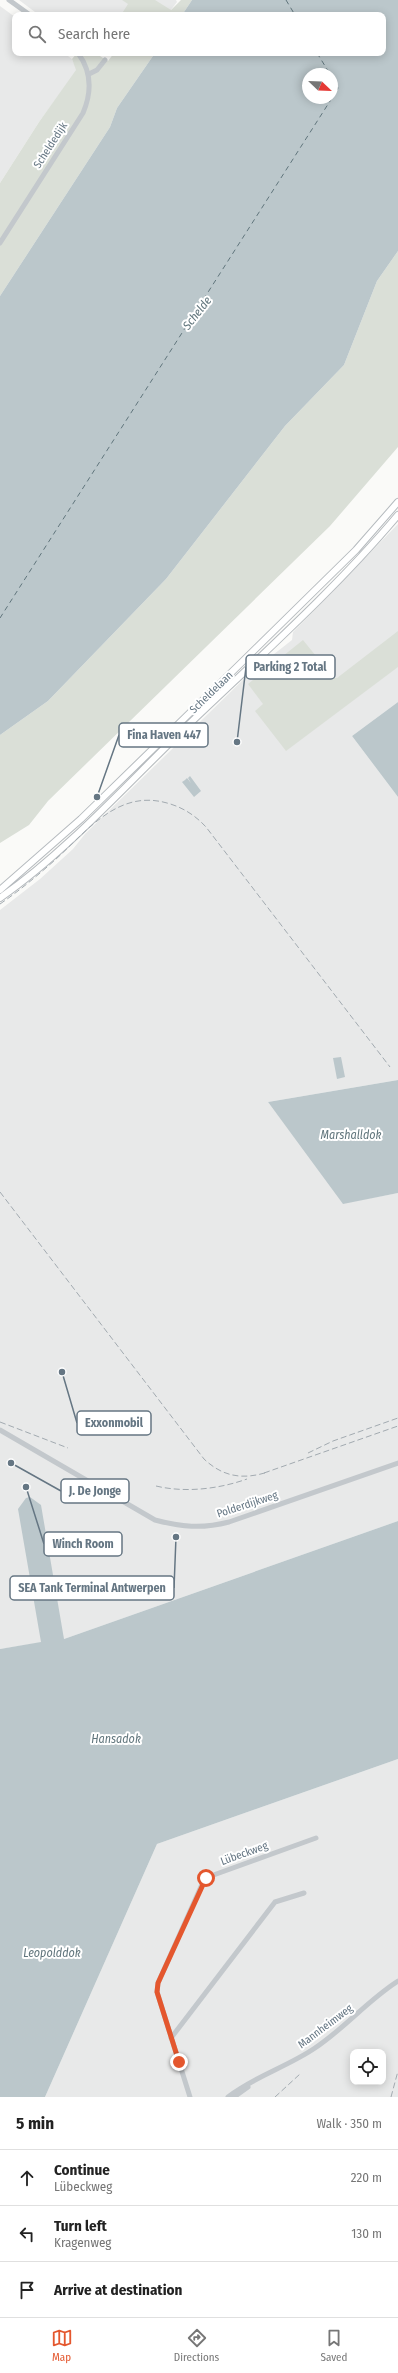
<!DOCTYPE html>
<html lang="en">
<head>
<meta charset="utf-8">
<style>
  :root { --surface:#fff; --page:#f2f2f2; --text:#222; --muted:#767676; --line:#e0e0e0; --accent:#e4572e }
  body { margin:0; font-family:"Fira Sans Condensed",sans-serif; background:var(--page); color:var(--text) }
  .controls { position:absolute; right:12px; bottom:12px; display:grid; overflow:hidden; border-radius:8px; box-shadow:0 2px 10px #0003 }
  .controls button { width:36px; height:36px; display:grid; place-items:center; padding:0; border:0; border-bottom:1px solid var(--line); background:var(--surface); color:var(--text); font:20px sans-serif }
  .compass { position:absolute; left:302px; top:68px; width:36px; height:36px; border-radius:50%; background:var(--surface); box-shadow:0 2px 10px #0003; rotate:113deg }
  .stop { position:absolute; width:12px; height:12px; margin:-9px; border:3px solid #e4572e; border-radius:50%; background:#fff }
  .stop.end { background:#e4572e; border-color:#fff; box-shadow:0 1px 4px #0008 }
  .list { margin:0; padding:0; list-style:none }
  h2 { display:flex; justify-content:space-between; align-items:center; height:52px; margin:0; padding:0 16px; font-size:17px }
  h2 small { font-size:13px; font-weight:400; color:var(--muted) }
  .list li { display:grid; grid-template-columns:26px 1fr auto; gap:12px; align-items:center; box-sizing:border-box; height:56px; padding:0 16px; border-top:1px solid var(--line) }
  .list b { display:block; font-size:15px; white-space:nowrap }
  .list p { margin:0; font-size:13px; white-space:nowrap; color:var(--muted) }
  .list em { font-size:13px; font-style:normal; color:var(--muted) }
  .icon { flex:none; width:22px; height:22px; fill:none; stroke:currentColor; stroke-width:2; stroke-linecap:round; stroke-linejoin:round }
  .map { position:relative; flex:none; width:398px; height:2097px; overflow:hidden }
  .search { position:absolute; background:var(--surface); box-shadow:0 2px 10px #0003; left:12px; right:12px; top:12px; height:44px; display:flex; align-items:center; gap:10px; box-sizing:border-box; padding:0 14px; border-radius:8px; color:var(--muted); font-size:15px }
  .sheet { height:220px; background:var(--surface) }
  nav { display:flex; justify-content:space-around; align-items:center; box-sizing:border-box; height:56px; border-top:1px solid var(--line); background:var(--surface); font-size:11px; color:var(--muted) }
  nav a { display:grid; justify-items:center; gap:2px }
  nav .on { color:var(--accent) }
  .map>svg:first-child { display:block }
  .built { fill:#e8e9e9; fill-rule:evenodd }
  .green { fill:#dadfd7 }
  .water { fill:#bbc7cb; fill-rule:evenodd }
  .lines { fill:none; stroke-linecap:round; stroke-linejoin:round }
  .ferry { stroke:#60757c; stroke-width:1; stroke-dasharray:5 4; stroke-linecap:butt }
  .major-casing { stroke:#b5babe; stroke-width:8 }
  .minor { stroke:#c3c8cc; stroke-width:5 }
  .major { stroke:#fff; stroke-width:6 }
  .rail { stroke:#a2aab0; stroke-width:1; stroke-dasharray:6 3; stroke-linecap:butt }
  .route { stroke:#e4572e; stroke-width:5 }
  .labels { text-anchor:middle; stroke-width:4; stroke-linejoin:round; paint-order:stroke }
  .street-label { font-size:11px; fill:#657683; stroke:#fff }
  .water-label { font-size:12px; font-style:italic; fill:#60757c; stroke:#fff }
  .leader { fill:none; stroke:#657683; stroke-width:1.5 }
  .callout-dot { fill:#657683; stroke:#fff; stroke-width:1.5 }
  .callout { fill:#fff; stroke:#657683; stroke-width:1.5 }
  .callout-label { font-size:12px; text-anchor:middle; font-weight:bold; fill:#657683 }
</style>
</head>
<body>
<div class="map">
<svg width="398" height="2097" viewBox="0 0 398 2097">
  <rect width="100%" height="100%" fill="#fafaf8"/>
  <path class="built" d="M19 0H176L177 2 167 15H39Z
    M0 6 15 17V53H64L72 59 77 70 39 122 0 183Z
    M398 524V702L352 736 398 797V1080L268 1102 344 1203 398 1193V1521L64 1639 0 1649V910L40 879 73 849 85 834 250 673 292 640 293 632Z
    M398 1759V2097H45L157 1844ZM353 2052H383V2082H353Z"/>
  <path class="green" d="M122 0H155L171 10 181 0H192L182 15H121L128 4Z
    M77 53H95L108 61 114 53H155L117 108 110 127 0 296V183L39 122 76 70 72 59Z
    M398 251V447L330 526 48 801 29 825 0 843V735L48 701 166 579 285 426 344 365 377 281Z
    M398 631V667L286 751 255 711 263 704 248 684 303 640 333 677 337 678Z"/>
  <path class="water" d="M192 0H398V251L377 281 344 365 285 426 166 579 48 701 0 735V296L110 127 117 108 155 53H383V15H182ZM308 74H332V98H308Z
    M398 702V797L352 736Z
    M190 776 201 791 194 797 182 782 185 780 194 792 185 780 187 778 191 783 188 778Z
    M341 1057 345 1077 337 1079 333 1058Z
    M398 1080V1193L343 1204 268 1102Z
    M30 1497 41 1505 64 1639 398 1521V1759L157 1844 45 2097H0V1649L41 1642 18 1509 26 1498Z"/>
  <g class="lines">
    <path class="ferry" d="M286 0 295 15
      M317 53 330 74
      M332 78 338 88 332 98
      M0 618 332 98"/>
    <defs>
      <path id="major" d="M0 890 81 819 240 664 356 550 398 502
        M0 898C66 852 126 785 184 729 256 660 334 591 398 515"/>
    </defs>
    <use href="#major" class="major-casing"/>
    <path class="minor" d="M9 0 30 15
      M89 74 97 70 105 60
      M0 243 83 113C92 92 92 72 78 53
      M0 1430 155 1520C181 1527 202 1529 229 1522L398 1463
      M171 2038 275 1902 304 1893
      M190 2097 157 1992 158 1983 203 1882 208 1877 316 1838
      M228 2097C255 2076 287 2067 315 2048 345 2028 368 2000 398 1981
      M234 2097 248 2087"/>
    <use href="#major" class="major"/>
    <path class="rail" d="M0 904C19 891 37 876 55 860 87 831 118 789 167 803 182 807 195 815 206 827L390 1067
      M0 1192 204 1459C223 1477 243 1480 268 1472
      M0 1422 68 1448
      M308 1453 333 1441 398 1418
      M264 1473 398 1426
      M156 1486C185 1493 219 1489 247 1479
      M275 2097 300 2074
      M391 2097 398 2071"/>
  </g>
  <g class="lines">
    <path class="route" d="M179 2062 157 1992 158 1983 206 1878"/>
  </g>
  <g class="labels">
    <g class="street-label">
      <text transform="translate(50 145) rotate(-57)" y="4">Scheldedijk</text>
      <text transform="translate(211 692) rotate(-44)" y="4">Scheldelaan</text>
      <text transform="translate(247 1504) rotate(-18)" y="4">Polderdijkweg</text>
      <text transform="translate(244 1853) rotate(-20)" y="4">Lübeckweg</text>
      <text transform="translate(325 2026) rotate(-37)" y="4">Mannheimweg</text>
    </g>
    <g class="water-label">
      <text transform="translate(197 313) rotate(-52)" y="4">Schelde</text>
      <text x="351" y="1139">Marshalldok</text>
      <text x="116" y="1743">Hansadok</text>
      <text x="52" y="1957">Leopolddok</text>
    </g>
  </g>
  <path class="leader" d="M237 742L246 667M97 797L119 735M62 1372L77 1423M11 1463L61 1491M26 1487L44 1544M176 1537L174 1588"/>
  <g class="callout-dot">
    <circle cx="237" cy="742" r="4"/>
    <circle cx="97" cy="797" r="4"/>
    <circle cx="62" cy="1372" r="4"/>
    <circle cx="11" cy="1463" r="4"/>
    <circle cx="26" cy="1487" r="4"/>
    <circle cx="176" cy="1537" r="4"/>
  </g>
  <g class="callout">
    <rect x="246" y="655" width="89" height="24" rx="4"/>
    <rect x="119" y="723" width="89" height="24" rx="4"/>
    <rect x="77" y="1411" width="74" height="24" rx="4"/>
    <rect x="61" y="1479" width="68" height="24" rx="4"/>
    <rect x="44" y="1532" width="78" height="24" rx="4"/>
    <rect x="10" y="1576" width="164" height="24" rx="4"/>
  </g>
  <g class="callout-label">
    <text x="290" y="671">Parking 2 Total</text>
    <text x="164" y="739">Fina Haven 447</text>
    <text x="114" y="1427">Exxonmobil</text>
    <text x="95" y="1495">J. De Jonge</text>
    <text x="83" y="1548">Winch Room</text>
    <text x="92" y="1592">SEA Tank Terminal Antwerpen</text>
  </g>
</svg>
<div class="controls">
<button><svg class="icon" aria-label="locate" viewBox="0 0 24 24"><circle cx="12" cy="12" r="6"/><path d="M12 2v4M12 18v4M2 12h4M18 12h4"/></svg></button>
</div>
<svg class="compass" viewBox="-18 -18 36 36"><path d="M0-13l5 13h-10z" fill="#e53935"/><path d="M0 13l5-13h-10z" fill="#767676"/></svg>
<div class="stop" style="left:206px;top:1878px"></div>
<div class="stop end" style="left:179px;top:2062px"></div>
<div class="search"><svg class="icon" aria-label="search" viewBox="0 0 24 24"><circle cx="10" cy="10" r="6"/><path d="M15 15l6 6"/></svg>Search here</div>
</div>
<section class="sheet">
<h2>5 min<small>Walk · 350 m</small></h2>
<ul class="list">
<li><svg class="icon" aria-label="ahead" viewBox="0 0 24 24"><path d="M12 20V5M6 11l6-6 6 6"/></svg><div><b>Continue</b><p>Lübeckweg</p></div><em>220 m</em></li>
<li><svg class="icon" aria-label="left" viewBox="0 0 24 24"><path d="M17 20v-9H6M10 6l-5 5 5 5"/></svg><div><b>Turn left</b><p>Kragenweg</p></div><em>130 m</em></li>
<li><svg class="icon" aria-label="arrive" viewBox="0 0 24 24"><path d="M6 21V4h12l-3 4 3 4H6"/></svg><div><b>Arrive at destination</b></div></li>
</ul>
</section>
<nav>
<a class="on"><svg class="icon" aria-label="map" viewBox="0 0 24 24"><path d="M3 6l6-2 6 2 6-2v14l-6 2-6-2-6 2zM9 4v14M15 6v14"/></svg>Map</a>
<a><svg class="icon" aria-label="directions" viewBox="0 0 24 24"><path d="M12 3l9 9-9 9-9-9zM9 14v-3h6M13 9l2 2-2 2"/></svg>Directions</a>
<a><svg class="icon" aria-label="saved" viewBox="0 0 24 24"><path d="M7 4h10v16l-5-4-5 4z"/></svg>Saved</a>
</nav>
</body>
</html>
